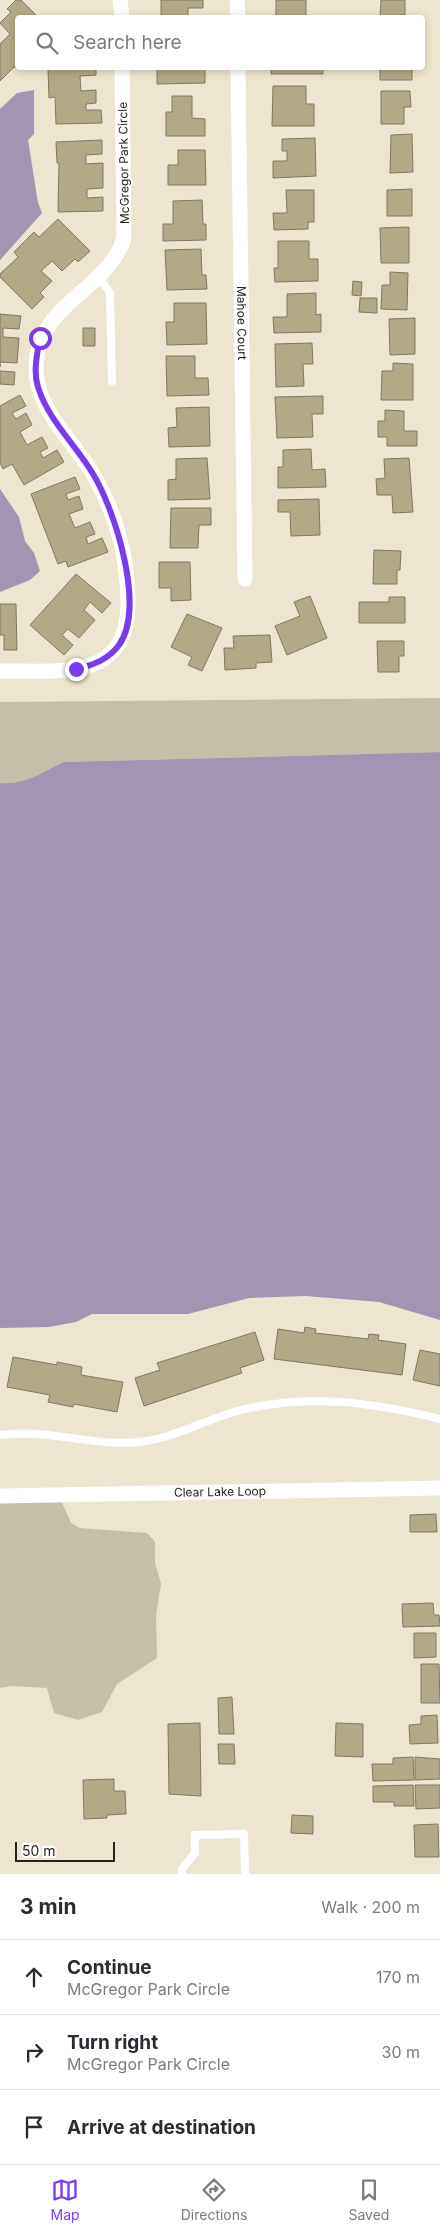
<!DOCTYPE html>
<html lang="en">
<head>
<meta charset="utf-8">
<style>
  :root { --surface:#fff; --page:#f7f7f7; --text:#2b2b33; --muted:#7c7c81; --line:#e1e1e2; --accent:#7c3aed }
  body { margin:0; font-family:Inter,sans-serif; background:var(--page); color:var(--text) }
  .scale { position:absolute; left:15px; bottom:12px; width:100px; box-sizing:border-box; padding-left:5px; border:2px solid #26241b; border-top:0; font-size:14px; line-height:18px; white-space:nowrap; color:#26241b; -webkit-text-stroke:4px #fff; paint-order:stroke }
  .stop { position:absolute; width:15px; height:15px; margin:-11px; border:4px solid #7c3aed; border-radius:50%; background:#fff }
  .stop.end { background:#7c3aed; border-color:#fff; box-shadow:0 1px 5px #0008 }
  .list { margin:0; padding:0; list-style:none }
  h2 { display:flex; justify-content:space-between; align-items:center; height:65px; margin:0; padding:0 20px; font-size:21px }
  h2 small { font-size:16px; font-weight:400; color:var(--muted) }
  .list li { display:grid; grid-template-columns:32px 1fr auto; gap:15px; align-items:center; box-sizing:border-box; height:75px; padding:0 20px; border-top:1px solid var(--line) }
  .list b { display:block; font-size:19px; white-space:nowrap }
  .list p { margin:0; font-size:16px; white-space:nowrap; color:var(--muted) }
  .list em { font-size:16px; font-style:normal; color:var(--muted) }
  .icon { flex:none; width:28px; height:28px; fill:none; stroke:currentColor; stroke-width:2; stroke-linecap:round; stroke-linejoin:round }
  .map { position:relative; flex:none; width:440px; height:1874px; overflow:hidden }
  .search { position:absolute; background:var(--surface); box-shadow:0 2px 8px #0003; left:15px; right:15px; top:15px; height:55px; display:flex; align-items:center; gap:12px; box-sizing:border-box; padding:0 18px; border-radius:5px; color:var(--muted); font-size:19px }
  .sheet { height:290px; background:var(--surface) }
  nav { display:flex; justify-content:space-around; align-items:center; box-sizing:border-box; height:70px; border-top:1px solid var(--line); background:var(--surface); font-size:14px; color:var(--muted) }
  nav a { display:grid; justify-items:center; gap:2px }
  nav .on { color:var(--accent) }
  .map>svg:first-child { display:block }
  .green { fill:#c5bea9 }
  .water { fill:#a494b3 }
  .building { fill:#b4a987; stroke:#7f7864 }
  .lines { fill:none; stroke-linecap:round; stroke-linejoin:round }
  .lane { stroke:#fff; stroke-width:8 }
  .street { stroke:#fff; stroke-width:15 }
  .route { stroke:#7c3aed; stroke-width:6 }
  .labels { text-anchor:middle; stroke-width:4; stroke-linejoin:round; paint-order:stroke }
  .street-label { font-size:12px; fill:#26241b; stroke:#fff }
</style>
</head>
<body>
<div class="map">
<svg width="440" height="1874" viewBox="0 0 440 1874">
  <rect width="100%" height="100%" fill="#ede5cf"/>
  <path class="green" d="M440 698V752L63 762C42 773 24 785 0 783V702Z
    M61 1500 71 1523 80 1528 147 1533 155 1542V1563L161 1584 156 1615 157 1658 117 1684 102 1712 78 1720 54 1713 47 1688 12 1686 0 1688V1502Z"/>
  <path class="water" d="M34 90V134L28 140 38 203 42 213 0 260V109L17 93Z
    M0 489 19 517 25 541 34 553 40 571 30 580 0 592Z
    M440 752V1320L379 1302 306 1296 249 1298 188 1314H92L76 1322 49 1327 0 1328V783C24 785 42 773 63 762Z"/>
  <path class="building" d="M16 0H21L39 18H18V67H14L0 81V44L10 34 0 23 11 12 7 9Z
    M161 0H203V8H188V18H161Z
    M276 0H306V18H276Z
    M381 0H405V15H400V18H380Z
    M55 68H96V75L80 76 81 91 96 90V103L86 104V110H101L102 123 56 124 55 97 49 98 48 69H56Z
    M157 68H205V83L157 84Z
    M271 68H323V74H271Z
    M380 68H412V80H380Z
    M273 86H306V104H314V126H272Z
    M381 91H410L411 107H404V124H381Z
    M172 96H192V118L205 119V136H166V112H172Z
    M412 134 413 172 390 173 391 135Z
    M315 138 316 176 273 178V161H287V151H282V139Z
    M102 140V154L86 155V164L103 163V188L87 189V198L103 197V211L58 212 59 163H57L56 142Z
    M178 150H205L206 185H168V165H178Z
    M412 189V216H387V190Z
    M286 190H314V222H308V229L274 230 273 213H287Z
    M202 200 203 224H206V240L163 241V224H173V201Z
    M58 219 90 251 78 262 75 259 62 271 52 261 41 271 52 281 40 293 44 297 32 309 0 277V274L18 257 14 252 34 232 39 237Z
    M409 227V263H381L380 228Z
    M278 241H309V259H318V281L275 282 274 268H278Z
    M201 249 202 275H206L207 289 167 290 165 250Z
    M390 272 408 273 407 310 381 309 382 285H390Z
    M353 281 362 282 361 296 352 295Z
    M316 293V315L321 314V332L274 333 273 317H287V294Z
    M360 298H377V313L359 312Z
    M174 303H206L207 344 167 345 166 322H174Z
    M0 314 21 316 19 329 3 328V337L19 338 17 363 0 362V367Z
    M415 318V354L390 355 389 319Z
    M83 328H95V346H83Z
    M312 343 313 364H303L304 386 276 387 275 344Z
    M166 356H195V378H208L209 395 167 396Z
    M393 363 413 364V400H381L382 371H393Z
    M0 371 15 372 14 385 0 384Z
    M20 395 26 406 12 413 16 419 26 413 32 425 20 432 27 445 42 437 48 448 40 452 43 458 57 450 64 462 24 485 12 464 3 469 0 463V406Z
    M323 396V414H312L313 437 277 438 275 397Z
    M209 407 210 446 169 447 168 428 177 427 176 408Z
    M385 410 404 411V431H417V446H387V437H378V421H385Z
    M311 449 312 470 325 469 326 487 278 488V467H283V450Z
    M207 458 210 499 168 500V480L176 479V459Z
    M409 458 413 512 393 513 392 495H377L376 479 385 478 384 459Z
    M75 477 80 489 66 494 68 500 79 496 83 509 69 514 75 528 90 522 95 534 86 537 88 544 102 538 108 552 68 567 66 561 58 564 31 494Z
    M319 499 320 535 291 536 290 512H278V500Z
    M171 508H211V525H199L198 548H170Z
    M374 550 401 551 400 570H397V584H373Z
    M159 562H190L191 600 171 601V588H159Z
    M76 574 111 603 102 613 90 602 84 610 95 620 79 638 68 629 62 635 73 645 64 655 30 625Z
    M310 596 327 638 287 655 275 626 300 616 294 602Z
    M389 597H405V623H359V602H389Z
    M0 604H16L17 650H4V635H0Z
    M187 614 222 628 202 671 188 665 192 657 171 647Z
    M270 635 272 662 256 663V668L225 670 224 648H234L233 636Z
    M377 641H404V656H399V672H378Z
    M305 1327 316 1329 315 1333 368 1339 369 1334 379 1335 378 1340 406 1344 402 1375 274 1359 278 1329 304 1333Z
    M255 1332 264 1360 240 1368 242 1373 144 1406 135 1378 160 1370 157 1363Z
    M420 1350 440 1354V1386L413 1380Z
    M13 1357 57 1365V1362L82 1367 81 1375 123 1382 117 1412 74 1404 73 1407 48 1402 50 1395 7 1387Z
    M436 1514 437 1532H410V1515Z
    M433 1603 434 1615H439L440 1626 403 1627 402 1604Z
    M414 1633H436V1657L414 1658Z
    M421 1664H439L440 1703H421Z
    M232 1697 234 1734H219L218 1698Z
    M437 1715 438 1743 410 1744 409 1725 421 1724V1716Z
    M200 1723 201 1796 169 1794 168 1724Z
    M336 1723 363 1724V1757L335 1756Z
    M218 1744H234L235 1764H219Z
    M413 1757 414 1780 373 1781 372 1764H393V1758Z
    M415 1757 440 1759V1779L415 1780Z
    M114 1779V1791H125L126 1814 107 1815V1818L84 1819 83 1780Z
    M413 1785 414 1806H394V1802H373V1786Z
    M415 1785H440V1808L416 1809Z
    M292 1815 313 1816V1834L291 1833Z
    M438 1824 439 1857H415L414 1825Z"/>
  <g class="lines">
    <path class="lane" d="M98 276 110 293 112 381
      M0 1435C47 1428 93 1447 140 1442 174 1438 205 1420 237 1411 307 1393 371 1402 440 1419
      M182 1874V1869L195 1853V1835L244 1834 245 1874"/>
    <g class="street">
      <path d="M120 0 122 18"/>
      <path d="M237 0 238 18"/>
      <path id="s1" d="M238 68 245 579"/>
      <path d="M0 671C61 670 130 683 128 599 127 555 116 514 94 476 75 442 36 411 36 368 36 303 108 291 124 238L122 68"/>
      <path id="s2" d="M0 1496 440 1488"/>
    </g>
  </g>
  <g class="lines">
    <path class="route" d="M40 338C37 354 33 372 38 387 48 420 76 445 93 474 115 510 146 608 119 645 108 660 93 665 76 669"/>
  </g>
  <g class="labels">
    <g class="street-label">
      <text transform="translate(124 163) rotate(-91)" y="4">McGregor Park Circle</text>
      <text dy="4" stroke="none"><textPath href="#s1" startOffset="255">Mahoe Court</textPath></text>
      <text dy="4" stroke="none"><textPath href="#s2" startOffset="220">Clear Lake Loop</textPath></text>
    </g>
  </g>
</svg>
<div class="scale">50 m</div>
<div class="stop" style="left:40px;top:338px"></div>
<div class="stop end" style="left:76px;top:669px"></div>
<div class="search"><svg class="icon" aria-label="search" viewBox="0 0 24 24"><circle cx="10" cy="10" r="6"/><path d="M15 15l6 6"/></svg>Search here</div>
</div>
<section class="sheet">
<h2>3 min<small>Walk · 200 m</small></h2>
<ul class="list">
<li><svg class="icon" aria-label="ahead" viewBox="0 0 24 24"><path d="M12 20V5M6 11l6-6 6 6"/></svg><div><b>Continue</b><p>McGregor Park Circle</p></div><em>170 m</em></li>
<li><svg class="icon" aria-label="right" viewBox="0 0 24 24"><path d="M7 20v-9h11M14 6l5 5-5 5"/></svg><div><b>Turn right</b><p>McGregor Park Circle</p></div><em>30 m</em></li>
<li><svg class="icon" aria-label="arrive" viewBox="0 0 24 24"><path d="M6 21V4h12l-3 4 3 4H6"/></svg><div><b>Arrive at destination</b></div></li>
</ul>
</section>
<nav>
<a class="on"><svg class="icon" aria-label="map" viewBox="0 0 24 24"><path d="M3 6l6-2 6 2 6-2v14l-6 2-6-2-6 2zM9 4v14M15 6v14"/></svg>Map</a>
<a><svg class="icon" aria-label="directions" viewBox="0 0 24 24"><path d="M12 3l9 9-9 9-9-9zM9 14v-3h6M13 9l2 2-2 2"/></svg>Directions</a>
<a><svg class="icon" aria-label="saved" viewBox="0 0 24 24"><path d="M7 4h10v16l-5-4-5 4z"/></svg>Saved</a>
</nav>
</body>
</html>
